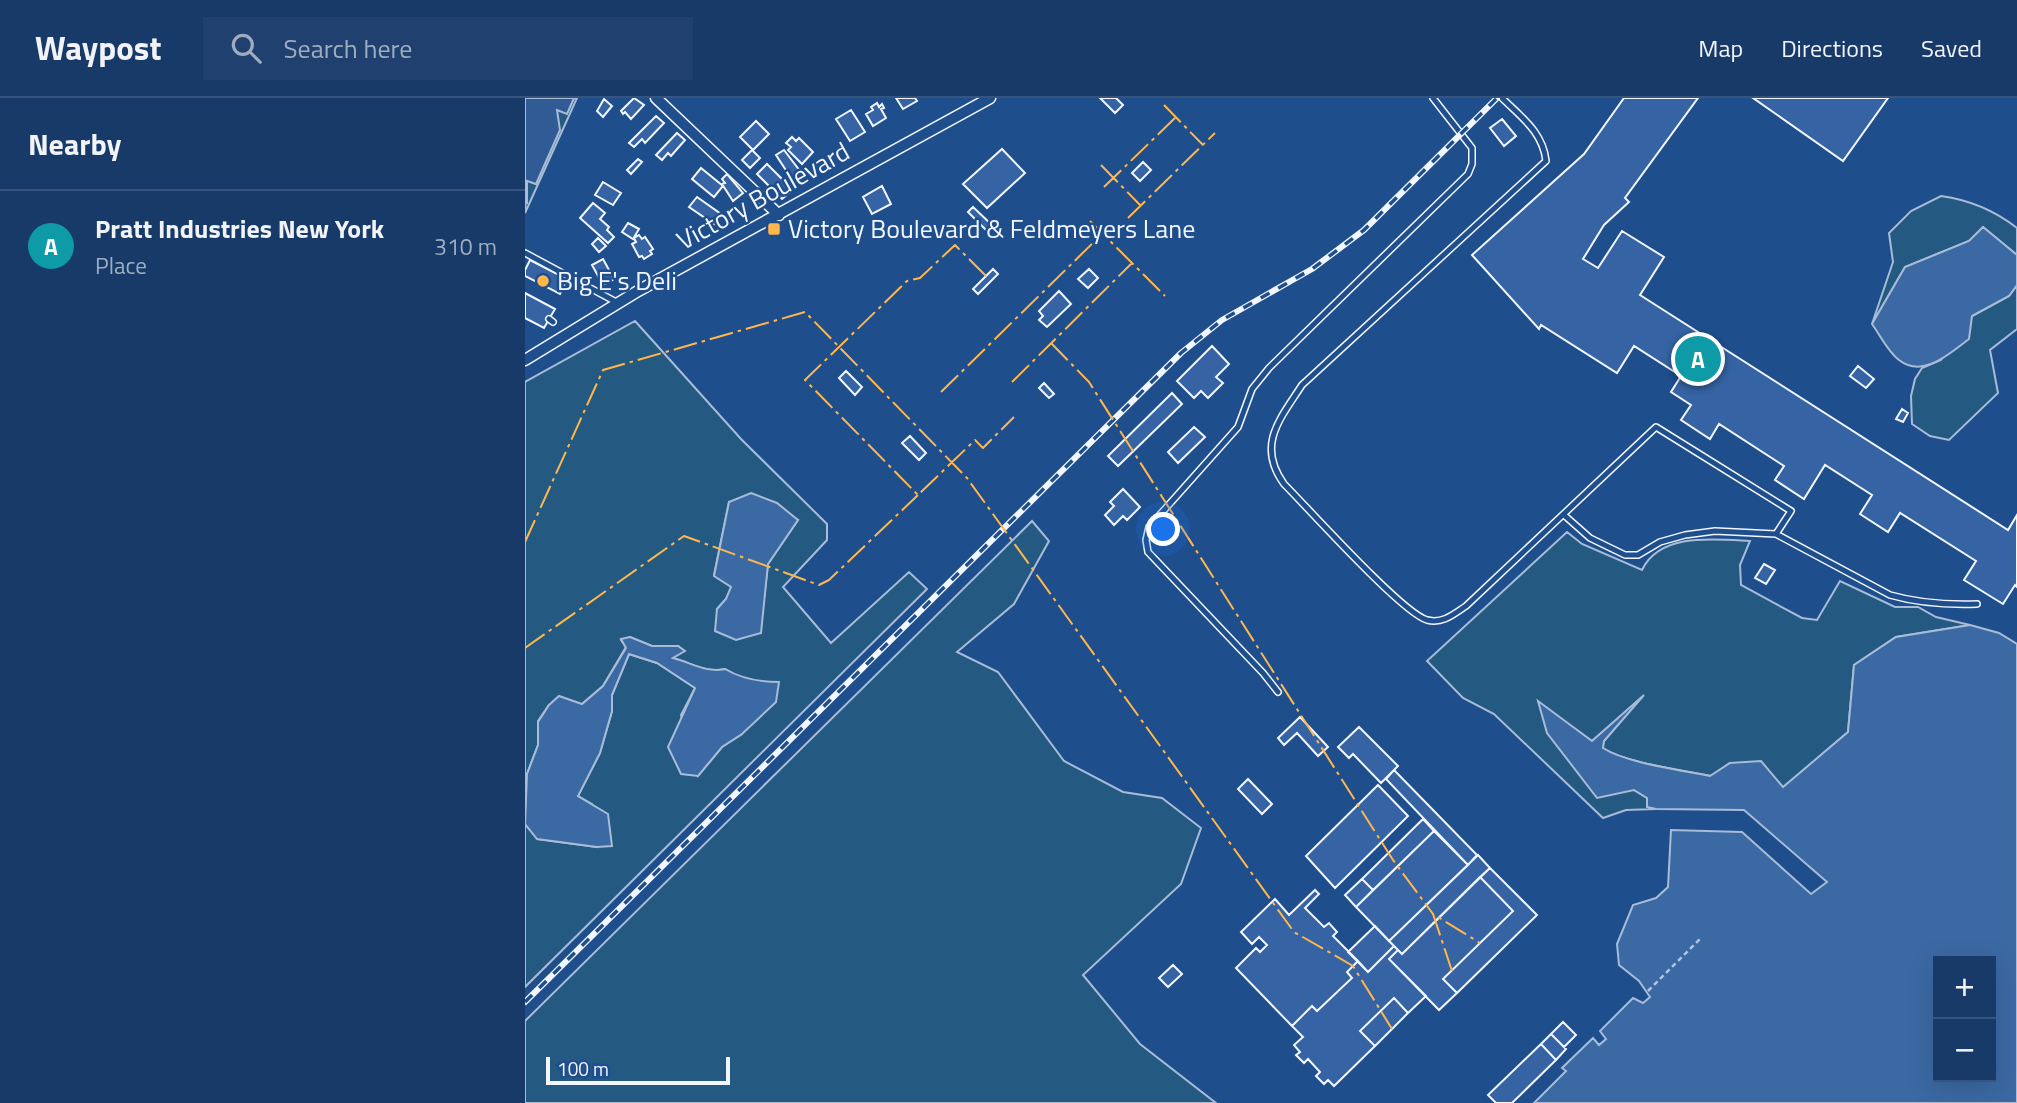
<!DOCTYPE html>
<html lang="en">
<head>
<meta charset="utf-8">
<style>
  :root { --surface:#173a69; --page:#20416f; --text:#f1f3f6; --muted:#9eadc0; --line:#36547d; --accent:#8c9099 }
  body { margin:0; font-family:"Titillium Web",sans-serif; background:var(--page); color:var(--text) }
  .controls { position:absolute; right:21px; bottom:21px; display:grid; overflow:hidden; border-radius:0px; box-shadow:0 7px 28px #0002 }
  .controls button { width:63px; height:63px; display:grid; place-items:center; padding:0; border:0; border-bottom:2px solid var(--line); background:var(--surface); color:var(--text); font:35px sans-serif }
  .scale { position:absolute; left:21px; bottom:18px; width:184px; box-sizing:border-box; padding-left:7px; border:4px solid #f2f6ff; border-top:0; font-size:19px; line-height:24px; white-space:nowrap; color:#f2f6ff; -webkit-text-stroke:5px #1f4e8c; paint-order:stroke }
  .you { position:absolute; left:639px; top:432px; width:24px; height:24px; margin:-18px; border:5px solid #fff; border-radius:50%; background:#1a73e8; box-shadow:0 0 0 10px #1a73e833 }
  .badge { display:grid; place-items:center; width:46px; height:46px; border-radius:50%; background:var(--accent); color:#fff; font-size:23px; font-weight:700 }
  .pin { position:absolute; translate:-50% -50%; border:4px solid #fff; box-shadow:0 2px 7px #0006 }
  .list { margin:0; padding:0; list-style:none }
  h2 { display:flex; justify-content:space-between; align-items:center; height:91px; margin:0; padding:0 28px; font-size:30px }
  h2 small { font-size:23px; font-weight:400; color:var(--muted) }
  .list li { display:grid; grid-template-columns:46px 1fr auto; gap:21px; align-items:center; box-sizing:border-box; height:112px; padding:0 28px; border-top:2px solid var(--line) }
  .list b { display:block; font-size:26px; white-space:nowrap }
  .list p { margin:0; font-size:23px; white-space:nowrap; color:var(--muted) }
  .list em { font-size:23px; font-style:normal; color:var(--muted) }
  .icon { flex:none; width:38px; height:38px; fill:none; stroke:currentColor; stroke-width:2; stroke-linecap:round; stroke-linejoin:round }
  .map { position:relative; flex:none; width:1492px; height:1005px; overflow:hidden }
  header { display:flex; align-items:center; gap:42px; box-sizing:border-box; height:98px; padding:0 35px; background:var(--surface); border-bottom:2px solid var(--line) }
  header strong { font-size:33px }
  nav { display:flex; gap:38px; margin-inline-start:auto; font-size:24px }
  .search { width:490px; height:63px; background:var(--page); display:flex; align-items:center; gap:18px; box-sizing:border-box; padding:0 24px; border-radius:0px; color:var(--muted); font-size:26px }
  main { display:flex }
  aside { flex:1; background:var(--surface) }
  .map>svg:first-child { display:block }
  .green { fill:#245a82; stroke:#a8bbd7; stroke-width:2; fill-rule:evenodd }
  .parking { fill:#305b95; stroke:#a8bbd7; stroke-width:2 }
  .water { fill:#3b69a3; stroke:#a8bbd7; stroke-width:2; fill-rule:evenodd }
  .building { fill:#3563a3; stroke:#f2f6ff; stroke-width:2 }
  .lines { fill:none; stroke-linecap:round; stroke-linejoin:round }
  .lane-casing { stroke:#f2f6ff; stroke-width:8 }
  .street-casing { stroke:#f2f6ff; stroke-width:13 }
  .path { stroke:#b3c4dc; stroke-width:2.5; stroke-dasharray:5 3.5; stroke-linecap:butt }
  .lane { stroke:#1f4e8c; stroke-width:5 }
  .street { stroke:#1f4e8c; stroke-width:10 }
  .rail-casing { stroke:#f2f6ff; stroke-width:6 }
  .rail { stroke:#1f4e8c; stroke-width:3.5; stroke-dasharray:10; stroke-linecap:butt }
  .power { stroke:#ffb74d; stroke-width:2; stroke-dasharray:24 5 3.5 5; stroke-linecap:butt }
  .poi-dot { fill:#ffb74d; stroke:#1f4e8c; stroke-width:2.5 }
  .labels { text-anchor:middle; stroke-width:5; stroke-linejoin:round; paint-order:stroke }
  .street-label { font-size:26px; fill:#f2f6ff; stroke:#1f4e8c }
  .poi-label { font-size:26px; fill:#f2f6ff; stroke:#1f4e8c; text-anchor:start }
</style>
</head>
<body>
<header>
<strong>Waypost</strong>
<div class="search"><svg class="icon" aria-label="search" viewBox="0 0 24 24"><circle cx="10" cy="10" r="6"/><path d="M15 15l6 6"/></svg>Search here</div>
<nav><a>Map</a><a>Directions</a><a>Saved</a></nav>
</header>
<main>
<aside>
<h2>Nearby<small></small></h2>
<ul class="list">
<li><span class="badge" style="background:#0f9aa8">A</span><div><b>Pratt Industries New York</b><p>Place</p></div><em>310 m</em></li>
</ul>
</aside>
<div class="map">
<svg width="1492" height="1005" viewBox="0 0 1492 1005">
  <rect width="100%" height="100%" fill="#1f4e8c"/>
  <path class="green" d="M49 0H52L0 115 2 82 11 86 32 11 42 15Z
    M1416 98C1445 102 1469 112 1492 130V157L1458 129 1444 143 1380 169 1347 226 1368 164 1364 135 1386 113Z
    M1492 187V231L1465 252 1473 295 1424 342 1405 338 1387 326 1386 298 1390 281 1397 270 1416 262 1447 218 1484 198Z
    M110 223 216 341 302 426V442L258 489 306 545 384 474 402 491 0 889V726L13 741 72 749 67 706 53 698 75 655 87 613V597L104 556 132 565 170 590 156 617 173 678 197 649 217 636 236 584 214 579 200 571C180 575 167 565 147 560L153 548H127L105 539 96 542 101 549 78 588 57 606 24 607 13 623V647L2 676 0 698V284ZM204 404 273 422 243 466 235 535 192 511 201 501 207 489 189 477Z
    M507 423 524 443 489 506 432 554 473 574 539 663 598 694 637 700 676 730 656 786 558 877 615 946 691 1005H0V923Z
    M1042 434 1057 446 1117 472C1135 434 1190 441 1225 443L1215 467 1216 487 1277 520 1292 522 1315 483 1370 509H1393L1411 519 1445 527 1371 539 1329 567 1323 634 1258 690 1205 665 1186 678C1156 672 1102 665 1077 650L1079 643 1113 603 1067 643 1050 631 1109 692 1122 700V709L1131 711 1101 712 1078 720 969 616 938 600 902 563Z"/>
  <path class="parking" d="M0 0H49L42 16 32 12 35 32 11 86 2 83V105H0Z"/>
  <path class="water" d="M1458 129 1492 157V187L1484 198 1447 218 1444 241C1425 255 1398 281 1374 262 1363 254 1355 237 1347 226L1380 169 1444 143Z
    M226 395 252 405 273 422 243 466 236 535 211 542 190 533 192 511 201 501 206 489 189 478 204 404Z
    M1445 527 1474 535 1492 546V1005H1009L1041 973 1037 970 1068 940 1074 947 1081 941 1075 933 1108 900 1118 905 1125 899 1114 883 1094 867 1092 846 1108 807 1131 800 1143 789 1146 732 1217 734 1286 796 1302 784 1219 712 1131 711 1122 709V700L1109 692 1072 700 1022 635 1013 603 1067 643 1119 597 1079 643 1078 650C1101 665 1156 672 1185 678L1205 665 1236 663 1258 689 1323 634 1329 567 1371 539ZM1413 863H1466V979H1413Z
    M105 539 127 548H153L160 553 148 560C167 565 181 575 200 571 217 581 234 584 254 584L251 604 217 636 197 649 173 678 156 676 143 649 170 590 132 565 104 556 87 597V613L75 655 53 698 83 716 87 748 72 749 12 741 0 726 2 676 13 647V624L24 607 34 598 57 606 78 588 101 550 96 541Z"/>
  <path class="building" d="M109 0 119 7 106 21 100 14 98 16 96 13Z
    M371 0H390L392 3 378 11Z
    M575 0H591L598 7 590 15Z
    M1099 0H1173L1100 100 1104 104 1079 127 1058 161 1073 170 1097 133 1139 159 1115 197 1483 432 1492 417V489L1490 487 1478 506 1439 482 1451 463 1375 415 1363 434 1335 416 1347 397 1300 367 1279 401 1250 382 1259 368 1194 326 1185 341 1156 322 1166 307 1146 294 1156 278 1109 248 1092 275 1016 227 1014 231 947 157 1059 56Z
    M1228 0H1363L1318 63Z
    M79 1 87 8 78 19 72 13Z
    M352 5 354 9 357 6 359 10 356 11 361 20 348 28 341 16 348 12 346 9Z
    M326 12 340 34 325 43 311 21Z
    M131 18 139 25 120 45 117 41 109 49 104 45Z
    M977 21 991 38 979 48 965 30Z
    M231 23 244 36 228 52 215 39Z
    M152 35 160 42 146 58 143 55 137 62 131 57Z
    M267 39 271 43 274 40 288 54 277 66 263 52 266 49 261 45Z
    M477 51 500 75 462 110 438 86Z
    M227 52 235 60 225 70 217 62Z
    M259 52 278 77 268 83 251 57Z
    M113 61 117 64 106 76 102 72Z
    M618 64 626 72 615 83 607 75Z
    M242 66 268 92 257 101 232 76Z
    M176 70 198 88 189 99 167 81Z
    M202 76 218 95 208 103 197 86 200 85 197 81Z
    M78 84 96 95 88 107 70 97Z
    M357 88 366 106 347 116 338 99Z
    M172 99 196 116 189 126 164 109Z
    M68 105 80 115 75 121 84 129 82 132 89 139 83 145 55 120Z
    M448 109 467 127 462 133 443 114Z
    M103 125 114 131 108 141 97 134Z
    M114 137 117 141 120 139 128 151 125 153 127 156 119 161 117 158 114 159 107 146 111 144 109 140Z
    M73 140 81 148 74 154 67 146Z
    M78 161 89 181 78 187 67 167Z
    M5 162 42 181 35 196 0 178V172Z
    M468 171 473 176 453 196 448 191Z
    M564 171 573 180 563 190 553 181Z
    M534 193 546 206 522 229 514 222 518 218 514 213Z
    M0 195 30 211 19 230 0 220Z
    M687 248 704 266 691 279 698 285 683 300 676 293 669 300 652 283Z
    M1333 268 1349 281 1341 290 1325 278Z
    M321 273 337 289 330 297 314 280Z
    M519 285 529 296 524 300 514 290Z
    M647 295 657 306 593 368 583 358Z
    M1377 311 1383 315 1378 324 1371 321Z
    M669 329 680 339 653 365 643 354Z
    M385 338 401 355 394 362 377 345Z
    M598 391 615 409 602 422 598 418 589 427 580 417 589 408 585 404Z
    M1239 466 1250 472 1241 486 1230 480Z
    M775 619 803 649 793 658 772 635 759 647 753 640Z
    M834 629 873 668 856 685 828 656 824 660 813 649Z
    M869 672 952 757 943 767 861 681Z
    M723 681 747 706 737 716 713 691Z
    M853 687 883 718 810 790 781 758Z
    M898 721 909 733 848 792 837 781Z
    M909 733 943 767 864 843 831 809Z
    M953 757 965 770 877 856 864 843Z
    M965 770 1012 817 932 895 918 881 988 813 955 779Z
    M955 779 988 813 918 881 932 895 914 912 864 861 873 852 877 856Z
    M837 781 848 792 831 809 820 797Z
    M790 792 794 796 780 810 799 829 804 825 812 834 808 838 833 863 822 874 827 880 792 913 787 908 767 928 711 870 731 850 735 854 742 847 734 839 727 846 716 834 750 801 764 817Z
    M850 828 869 848 843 874 823 854Z
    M869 848 873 852 864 861 901 898 883 915 869 900 835 933 850 948 809 988 803 982 799 986 791 978 795 974 783 961 779 965 771 957 775 954 769 947 778 939 767 928 787 908 792 913 827 880 822 874 833 863 843 874Z
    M648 867 657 876 643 889 634 880Z
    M869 900 883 915 850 948 835 933Z
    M1038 924 1051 937 1039 949 1026 936Z
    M1026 936 1041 951 1031 962 1016 946Z
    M1016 946 1031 962 987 1005H971L963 997Z"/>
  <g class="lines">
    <defs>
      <path id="lane" d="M977 0C996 19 1018 34 1021 63L777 287C755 321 731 347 759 386 783 410 877 515 902 522 918 526 929 516 941 508L1131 329 1266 413 1251 436 1190 433 1160 437 1135 444 1113 457H1100L1065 440 1039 417
        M0 155 93 205
        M24 221 28 224
        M1251 436 1365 497C1393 505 1422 507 1452 506
        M753 594 738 575 623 454 621 442 624 429 713 329 727 291 744 270 943 76 947 66V50L908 0"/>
      <path id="street" d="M131 0 254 117
        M0 262 113 193 465 0"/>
    </defs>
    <use href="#lane" class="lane-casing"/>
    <use href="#street" class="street-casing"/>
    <path class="path" d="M1123 893 1177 839"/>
    <use href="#lane" class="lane"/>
    <use href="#street" class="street"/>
    <defs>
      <path id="rail" d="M0 904 656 255 697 222 787 171 839 132 972 0"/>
    </defs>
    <use href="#rail" class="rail-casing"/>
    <use href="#rail" class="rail"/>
    <path class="power" d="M639 7 678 47
      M576 67 616 108
      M579 89 651 19
      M603 120 690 35
      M565 123 640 198
      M461 178 430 147 395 180 382 183 280 282 393 397 450 342 458 350 489 319
      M526 245 564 284 868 762 908 816
      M487 284 607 165
      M416 294 578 135
      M0 444 78 272 280 214 442 380 769 834 828 868 867 931
      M0 550 159 438 294 487 304 482 393 397
      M927 873 908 816 955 845"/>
  </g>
  <g class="poi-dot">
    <rect x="242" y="124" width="14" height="14" rx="3.5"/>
    <circle cx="18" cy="183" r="7"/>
  </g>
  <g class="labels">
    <g class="street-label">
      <text transform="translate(238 98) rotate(-29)" y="9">Victory Boulevard</text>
    </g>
    <g class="poi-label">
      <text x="263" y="140">Victory Boulevard &amp; Feldmeyers Lane</text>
      <text x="32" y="192">Big E's Deli</text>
    </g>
  </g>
</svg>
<div class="controls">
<button>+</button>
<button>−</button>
</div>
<div class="scale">100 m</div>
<div class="you"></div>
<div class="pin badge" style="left:1173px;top:261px;background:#0f9aa8">A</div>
</div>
</main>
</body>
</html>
